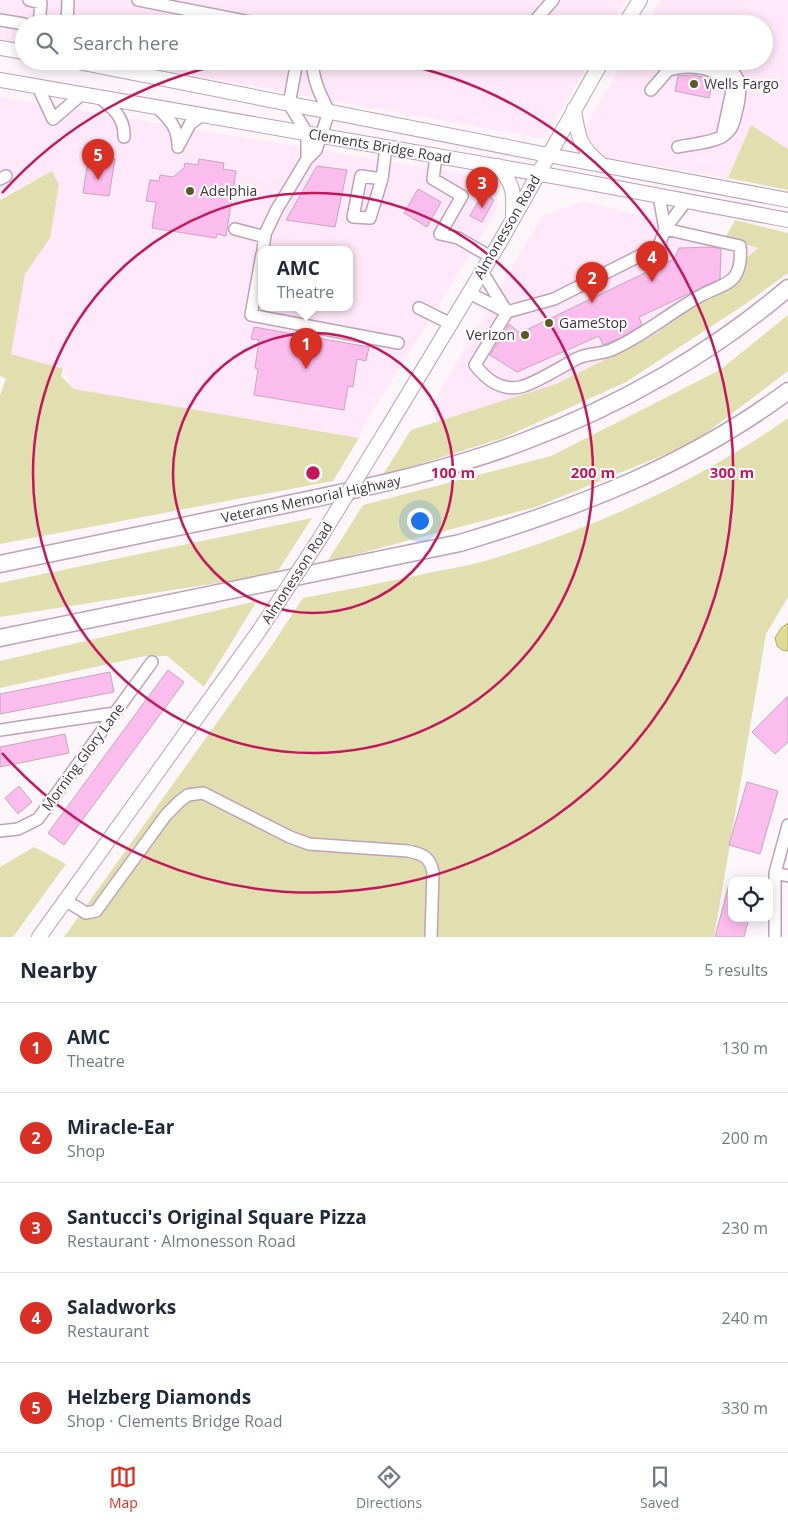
<!DOCTYPE html>
<html lang="en">
<head>
<meta charset="utf-8">
<style>
  :root { --surface:#fff; --page:#f2f2f3; --text:#1f2937; --muted:#747a83; --line:#e0e1e3; --accent:#d93025 }
  body { margin:0; font-family:"Open Sans",sans-serif; background:var(--page); color:var(--text) }
  .controls { position:absolute; right:15px; bottom:15px; display:grid; overflow:hidden; border-radius:10px; box-shadow:0 2px 12px #0003 }
  .controls button { width:45px; height:45px; display:grid; place-items:center; padding:0; border:0; border-bottom:1px solid var(--line); background:var(--surface); color:var(--text); font:25px sans-serif }
  .you { position:absolute; left:419px; top:520px; width:18px; height:18px; margin:-12px; border:4px solid #fff; border-radius:50%; background:#1a73e8; box-shadow:0 0 0 8px #1a73e833 }
  .badge { display:grid; place-items:center; width:32px; height:32px; border-radius:50%; background:var(--accent); color:#fff; font-size:16px; font-weight:700 }
  .pin { position:absolute; translate:-50% -41px; filter:drop-shadow(0 1px 2px #0008) }
  .pin::after { content:''; position:absolute; top:26px; width:18px; height:15px; background:inherit; clip-path:polygon(0 0,100% 0,50% 100%) }
  .popup { position:absolute; left:258px; top:246px; width:95px; height:65px; box-sizing:border-box; display:grid; place-content:center; border-radius:10px; background:var(--surface); filter:drop-shadow(0 1px 4px #0005); font-size:16px; white-space:nowrap; color:var(--muted) }
  .popup b { font-size:19px; color:var(--text) }
  .popup::after { content:''; position:absolute; left:50%; top:100%; margin-left:-10px; border:10px solid transparent; border-top-color:var(--surface) }
  .list { margin:0; padding:0; list-style:none }
  h2 { display:flex; justify-content:space-between; align-items:center; height:65px; margin:0; padding:0 20px; font-size:21px }
  h2 small { font-size:16px; font-weight:400; color:var(--muted) }
  .list li { display:grid; grid-template-columns:32px 1fr auto; gap:15px; align-items:center; box-sizing:border-box; height:90px; padding:0 20px; border-top:1px solid var(--line) }
  .list b { display:block; font-size:19px; white-space:nowrap }
  .list p { margin:0; font-size:16px; white-space:nowrap; color:var(--muted) }
  .list em { font-size:16px; font-style:normal; color:var(--muted) }
  .icon { flex:none; width:28px; height:28px; fill:none; stroke:currentColor; stroke-width:2; stroke-linecap:round; stroke-linejoin:round }
  .map { position:relative; flex:none; width:788px; height:937px; overflow:hidden }
  .search { position:absolute; background:var(--surface); box-shadow:0 2px 12px #0003; left:15px; right:15px; top:15px; height:55px; display:flex; align-items:center; gap:12px; box-sizing:border-box; padding:0 18px; border-radius:28px; color:var(--muted); font-size:19px }
  .sheet { height:515px; background:var(--surface) }
  nav { display:flex; justify-content:space-around; align-items:center; box-sizing:border-box; height:70px; border-top:1px solid var(--line); background:var(--surface); font-size:14px; color:var(--muted) }
  nav a { display:grid; justify-items:center; gap:2px }
  nav .on { color:var(--accent) }
  .map>svg:first-child { display:block }
  .built { fill:#fee8f9; fill-rule:evenodd }
  .green { fill:#e1dfaf }
  .water { fill:#dfdb92; stroke:#afa979 }
  .building { fill:#fabded; stroke:#c3a7bc }
  .lines { fill:none; stroke-linecap:round; stroke-linejoin:round }
  .minor-casing { stroke:#bda1b7; stroke-width:14 }
  .major-casing { stroke:#bda1b7; stroke-width:16 }
  .highway-casing { stroke:#bda1b7; stroke-width:19 }
  .minor { stroke:#fff; stroke-width:11 }
  .major { stroke:#fff; stroke-width:14 }
  .highway { stroke:#fff; stroke-width:16 }
  .major-bridge-casing { stroke:#bda1b7; stroke-width:16; stroke-linecap:butt }
  .major-bridge { stroke:#fff; stroke-width:14 }
  .ring { fill:none; stroke:#c2185b; stroke-width:2.5 }
  .poi-dot { fill:#5b5824; stroke:#fff; stroke-width:2 }
  .labels { text-anchor:middle; stroke-width:4; stroke-linejoin:round; paint-order:stroke }
  .poi-label { font-size:14px; fill:#40353e; stroke:#fff; text-anchor:start }
  .street-label { font-size:14px; fill:#40353e; stroke:#fff }
  .centre { fill:#c2185b; stroke:#fff; stroke-width:2.5 }
  .ring-label { font-size:15px; text-anchor:middle; font-weight:bold; fill:#c2185b; stroke:#fff; stroke-width:4; stroke-linejoin:round; paint-order:stroke }
</style>
</head>
<body>
<div class="map">
<svg width="788" height="937" viewBox="0 0 788 937">
  <rect width="100%" height="100%" fill="#fcf6fa"/>
  <path class="built" d="M0 0H626L612 24H24V45L0 41Z
    M660 0H788V149L751 125 728 178 597 156 582 133 624 61H764V24H646Z
    M114 61H590L544 139Z
    M0 97 496 179 498 209 363 427 359 438 74 389 63 369 10 354 25 274 50 238 52 171 0 198ZM262 250H350V308H262Z
    M584 201 758 247 656 334 556 384 437 423 431 406 542 216Z"/>
  <path class="green" d="M751 125 788 149V190L728 178Z
    M52 171 59 185 50 238 25 274 11 354 63 369 61 376 74 389 359 438 333 481 0 544V395L6 379 0 376V200Z
    M735 220 788 233V273L744 305 626 382 503 438 382 476 411 430 556 384 656 334 758 248 725 238Z
    M788 315V371L693 443 536 507 327 562 363 505 551 456 720 370Z
    M788 418V597L766 634 714 937H64L270 648 303 598C346 590 390 581 433 572 452 568 473 565 492 559 594 528 701 480 788 418Z
    M312 518 276 574 0 617V583Z
    M257 601 204 687 167 656H145L0 688V661Z
    M34 847 66 864 13 937H0V867Z"/>
  <path class="water" d="M788 623V651L782 650 777 646 775 638 781 628Z"/>
  <path class="building" d="M694 75 713 80 709 98 675 91 678 76Z
    M99 157 115 159 109 196 83 193 87 167Z
    M199 159 224 163 223 169 236 171 226 236 217 234 216 238 152 228 156 202 146 201 150 180 159 181 160 175 173 177 184 168 185 163 198 165Z
    M317 166 347 170 335 227 286 220Z
    M418 189 441 202 427 227 404 213Z
    M483 193 494 200 482 222 470 216Z
    M712 247 721 249 720 279 639 317 642 325 620 338 603 345 599 336 517 372 490 355 509 324 520 333 674 259 679 248Z
    M254 327 369 347 366 361 357 359 353 387 348 386 344 410 254 395 258 369 255 368 259 340 251 339Z
    M168 670 184 682 64 845 48 833Z
    M110 672 114 692 0 714V694Z
    M788 696V742L775 754 752 732Z
    M65 734 69 753 0 767V747Z
    M747 782 778 791 760 854 729 845Z
    M19 786 32 802 18 814 5 798Z
    M729 884H732V918H749L744 937H715Z"/>
  <g class="lines">
    <defs>
      <path id="minor" d="M29 0 41 3 39 24
        M138 0 261 24
        M0 20 24 24
        M67 24 68 0
        M532 24 553 0
        M297 61 289 104 307 133V159
        M666 71C689 63 722 66 732 91L722 137
        M38 87 53 119 82 94
        M651 90 672 66
        M99 97C113 108 125 118 124 137
        M157 107C170 120 178 127 178 147
        M180 143 190 124 202 115
        M678 147C691 144 712 143 723 136 732 130 734 123 736 113 744 84 741 68 709 61
        M436 156 433 179 462 196 440 234 458 238 491 257
        M0 179 6 176
        M382 179 361 176 353 217 370 218 382 179 386 147
        M659 196 665 229
        M235 229 265 237
        M263 250 265 234 277 209 307 159 316 150 329 112C321 96 312 79 313 61
        M262 254 251 315 398 343
        M482 272 507 312
        M469 293 507 312 554 299 659 246 665 229 686 201
        M419 308 451 324
        M507 312 475 365C486 379 500 391 520 387 535 384 562 366 578 358 589 353 602 354 611 350 644 336 670 312 702 295 712 289 728 286 735 276 741 267 741 256 740 246L665 229
        M0 730 115 713
        M0 831 18 829 38 819 152 662
        M775 873 788 876
        M65 900 86 913 96 911 166 815 180 801 188 795 203 793 290 837 309 844 408 851C423 854 430 857 433 872L431 937
        M775 937V873L788 825"/>
      <path id="major" d="M625 24 640 0
        M0 48 24 52
        M73 61 548 155 788 200
        M0 80 564 178 788 220
        M574 109C578 137 579 147 602 165
        M498 166C514 185 514 192 513 216
        M384 434 500 242 602 61
        M39 937 259 631"/>
      <path id="highway" d="M0 564C91 545 183 526 274 507 359 489 444 472 525 441 619 406 711 354 788 288
        M0 638 460 543C577 508 689 465 788 391"/>
    </defs>
    <use href="#minor" class="minor-casing"/>
    <use href="#major" class="major-casing"/>
    <use href="#highway" class="highway-casing"/>
    <use href="#minor" class="minor"/>
    <use href="#major" class="major"/>
    <use href="#highway" class="highway"/>
    <defs>
      <path id="major-bridge" d="M259 631 317 543 384 434"/>
    </defs>
    <use href="#major-bridge" class="major-bridge-casing"/>
    <use href="#major-bridge" class="major-bridge"/>
  </g>
  <g class="ring">
    <circle cx="313" cy="473" r="140"/>
    <circle cx="313" cy="473" r="280"/>
    <path d="M2 193A419 419 0 0 1 233 62M393 62A419 419 0 1 1 2 753"/>
  </g>
  <g class="poi-dot">
    <circle cx="694" cy="84" r="5"/>
    <circle cx="190" cy="191" r="5"/>
    <circle cx="549" cy="323" r="5"/>
    <circle cx="525" cy="335" r="5"/>
  </g>
  <g class="labels">
    <g class="poi-label">
      <text x="704" y="89">Wells Fargo</text>
      <text x="200" y="196">Adelphia</text>
      <text x="559" y="328">GameStop</text>
      <text x="515" y="340" text-anchor="end">Verizon</text>
    </g>
    <g class="street-label">
      <text transform="translate(380 146) rotate(10)" y="5">Clements Bridge Road</text>
      <text transform="translate(507 227) rotate(-60)" y="5">Almonesson Road</text>
      <text transform="translate(311 499) rotate(-12)" y="5">Veterans Memorial Highway</text>
      <text transform="translate(297 573) rotate(-57)" y="5">Almonesson Road</text>
      <text transform="translate(83 757) rotate(-54)" y="5">Morning Glory Lane</text>
    </g>
  </g>
  <circle cx="313" cy="473" r="8" class="centre"/>
  <g class="ring-label">
    <text x="453" y="478">100 m</text>
    <text x="593" y="478">200 m</text>
    <text x="732" y="478">300 m</text>
  </g>
</svg>
<div class="controls">
<button><svg class="icon" aria-label="locate" viewBox="0 0 24 24"><circle cx="12" cy="12" r="6"/><path d="M12 2v4M12 18v4M2 12h4M18 12h4"/></svg></button>
</div>
<div class="you"></div>
<div class="pin badge" style="left:306px;top:369px">1</div>
<div class="popup"><b>AMC</b>Theatre</div>
<div class="pin badge" style="left:592px;top:303px">2</div>
<div class="pin badge" style="left:482px;top:208px">3</div>
<div class="pin badge" style="left:652px;top:282px">4</div>
<div class="pin badge" style="left:98px;top:180px">5</div>
<div class="search"><svg class="icon" aria-label="search" viewBox="0 0 24 24"><circle cx="10" cy="10" r="6"/><path d="M15 15l6 6"/></svg>Search here</div>
</div>
<section class="sheet">
<h2>Nearby<small>5 results</small></h2>
<ul class="list">
<li><span class="badge">1</span><div><b>AMC</b><p>Theatre</p></div><em>130 m</em></li>
<li><span class="badge">2</span><div><b>Miracle-Ear</b><p>Shop</p></div><em>200 m</em></li>
<li><span class="badge">3</span><div><b>Santucci's Original Square Pizza</b><p>Restaurant · Almonesson Road</p></div><em>230 m</em></li>
<li><span class="badge">4</span><div><b>Saladworks</b><p>Restaurant</p></div><em>240 m</em></li>
<li><span class="badge">5</span><div><b>Helzberg Diamonds</b><p>Shop · Clements Bridge Road</p></div><em>330 m</em></li>
</ul>
</section>
<nav>
<a class="on"><svg class="icon" aria-label="map" viewBox="0 0 24 24"><path d="M3 6l6-2 6 2 6-2v14l-6 2-6-2-6 2zM9 4v14M15 6v14"/></svg>Map</a>
<a><svg class="icon" aria-label="directions" viewBox="0 0 24 24"><path d="M12 3l9 9-9 9-9-9zM9 14v-3h6M13 9l2 2-2 2"/></svg>Directions</a>
<a><svg class="icon" aria-label="saved" viewBox="0 0 24 24"><path d="M7 4h10v16l-5-4-5 4z"/></svg>Saved</a>
</nav>
</body>
</html>
